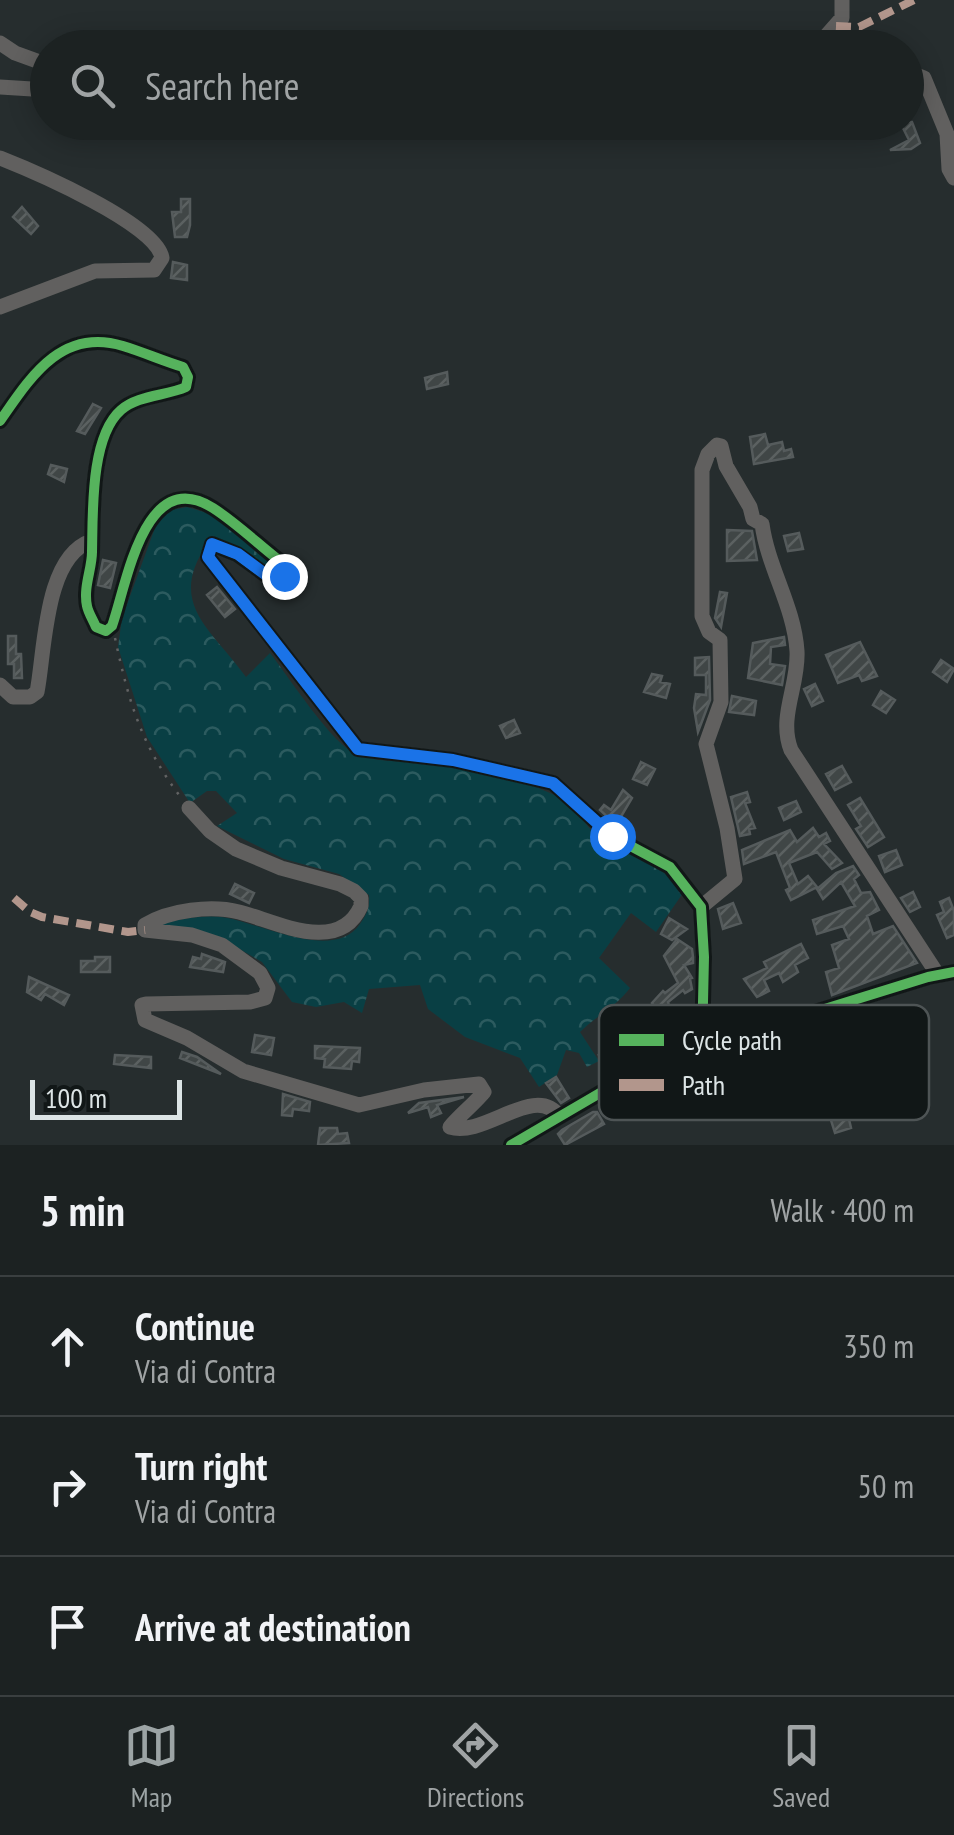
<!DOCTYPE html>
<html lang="en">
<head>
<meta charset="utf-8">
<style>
  :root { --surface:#1c2222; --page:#252a2a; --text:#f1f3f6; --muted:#a0a4a5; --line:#3a3f40; --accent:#9ca4a5 }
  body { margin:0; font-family:"PT Sans Narrow",sans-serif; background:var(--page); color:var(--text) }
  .scale { position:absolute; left:30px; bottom:25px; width:152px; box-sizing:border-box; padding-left:10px; border:5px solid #dce4e5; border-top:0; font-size:28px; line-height:35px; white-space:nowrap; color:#dce4e5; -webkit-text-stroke:8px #111717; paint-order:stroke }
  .stop { position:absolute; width:30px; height:30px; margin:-22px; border:8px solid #1a73e8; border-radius:50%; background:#fff }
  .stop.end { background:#1a73e8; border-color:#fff; box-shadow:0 2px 10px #0008 }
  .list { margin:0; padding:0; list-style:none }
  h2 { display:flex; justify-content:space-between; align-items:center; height:130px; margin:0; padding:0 40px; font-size:42px }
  h2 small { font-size:32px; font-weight:400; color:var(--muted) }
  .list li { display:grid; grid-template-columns:65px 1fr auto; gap:30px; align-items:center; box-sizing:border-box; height:140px; padding:0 40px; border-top:2px solid var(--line) }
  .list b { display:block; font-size:38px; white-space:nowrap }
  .list p { margin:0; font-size:32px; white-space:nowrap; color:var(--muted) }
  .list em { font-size:32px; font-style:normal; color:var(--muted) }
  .icon { flex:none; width:55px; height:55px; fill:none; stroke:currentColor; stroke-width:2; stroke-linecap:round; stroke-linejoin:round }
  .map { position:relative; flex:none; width:954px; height:1145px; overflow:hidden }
  .search { position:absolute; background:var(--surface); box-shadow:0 5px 25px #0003; left:30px; right:30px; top:30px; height:110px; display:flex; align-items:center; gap:25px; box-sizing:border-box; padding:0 35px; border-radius:55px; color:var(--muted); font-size:38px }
  .sheet { height:550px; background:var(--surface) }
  nav { display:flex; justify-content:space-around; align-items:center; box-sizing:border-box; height:140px; border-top:2px solid var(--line); background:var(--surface); font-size:28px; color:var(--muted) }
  nav a { display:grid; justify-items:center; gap:5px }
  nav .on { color:var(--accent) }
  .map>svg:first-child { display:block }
  .forest { fill:url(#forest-crowns) }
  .building { fill:url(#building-hatch); stroke:#555b5c; stroke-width:2.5 }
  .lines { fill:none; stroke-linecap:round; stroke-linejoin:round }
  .path { stroke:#626364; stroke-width:2.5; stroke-dasharray:2.5 8; stroke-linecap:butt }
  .minor { stroke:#61605f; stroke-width:15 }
  .quiet { stroke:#b2968c; stroke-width:8; stroke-dasharray:15 8; stroke-linecap:butt }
  .cycleway-casing { stroke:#111717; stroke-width:16 }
  .cycleway { stroke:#56b35d; stroke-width:10 }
  .route { stroke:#1a73e8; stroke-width:12 }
  .key { fill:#111717; stroke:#4e5455; stroke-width:2.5 }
  .key-label { font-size:28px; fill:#dce4e5 }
</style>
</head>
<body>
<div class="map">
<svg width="954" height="1145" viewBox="0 0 954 1145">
  <defs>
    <pattern id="forest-crowns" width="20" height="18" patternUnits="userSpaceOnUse" patternTransform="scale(2.5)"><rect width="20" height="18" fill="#093f44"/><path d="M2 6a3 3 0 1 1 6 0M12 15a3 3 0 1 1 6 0" fill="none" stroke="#2c5b5f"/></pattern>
    <pattern id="building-hatch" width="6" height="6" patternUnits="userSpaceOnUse" patternTransform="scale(2.5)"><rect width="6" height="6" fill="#404646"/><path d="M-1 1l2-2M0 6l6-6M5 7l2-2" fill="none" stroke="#5b6161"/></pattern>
  </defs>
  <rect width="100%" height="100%" fill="#262d2e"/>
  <path class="forest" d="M187 507 214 515 281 569 280 575 208 543C165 604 213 630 246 677L270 653C288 676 331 742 353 752 379 766 415 759 443 763 472 768 545 785 566 802 580 813 588 831 603 840 638 861 655 857 683 893L656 932 631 913 599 958 630 988C616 1007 596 1016 580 1032L599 1061 587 1067 579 1053 566 1050 557 1075 539 1087 520 1058 465 1037 428 1009 420 985 369 989 362 1013 344 1002 316 1007 292 1002 262 962 215 935 157 925C181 919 203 914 227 918 262 924 334 962 360 924 367 914 370 907 369 895L339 874 284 859 217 826 237 813 216 791H207L190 803 147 737 118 647 122 618 159 517 171 510Z"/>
  <path class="building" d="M900 122H912L920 143 911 149 890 150 909 140Z
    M181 199H190V225L187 237H175L172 212H181Z
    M22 207 38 226 31 234 13 217Z
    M173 262 187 265V280L171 278Z
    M447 372 448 384 427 389 425 378Z
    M93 404 101 408 85 434 77 431Z
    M765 434 768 445 782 442 784 451 791 449 793 457 754 464 750 437Z
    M51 465 67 469 64 482 48 474Z
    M727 530 752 531 757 560 727 561Z
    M799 533 803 549 788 551 784 536Z
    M103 560 116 563 110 588 98 585Z
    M217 587 235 609 225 617 207 595Z
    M720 592 727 593 721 627 715 618Z
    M8 636H16V654H21L22 678H14V664H8Z
    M784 637 785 645 771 647 770 664 785 666 782 685 748 678 753 643Z
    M860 642 877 676 862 681 859 675 838 683 826 655Z
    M709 657 710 700 698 732 694 708 696 694 706 695V675H695V658Z
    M941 660 954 669 947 682 933 672Z
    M652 674 662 676 660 682 670 684 666 698 644 692Z
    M815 684 823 701 812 706 804 689Z
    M881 691 895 700 886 713 873 705Z
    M732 696 756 701 754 715 729 712Z
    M514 720 520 733 506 738 500 726Z
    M641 762 655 769 647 785 633 779Z
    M842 766 851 782 835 790 826 774Z
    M623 790 632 798 616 825 600 810 604 805 611 810Z
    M747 792 750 802 745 803 755 828 749 829 750 834 740 836 731 797Z
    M860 798 884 837 868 847 856 829 861 826 848 805Z
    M796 801 801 812 784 820 779 808Z
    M813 828 819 837 826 833 830 841 824 844 842 863 832 869 817 852 789 863 798 884 808 876 817 887 791 900 786 890 790 888 776 852 744 864 742 850 790 830 797 842Z
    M896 850 902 865 885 872 879 856Z
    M853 866 859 875 854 879 861 893 870 892 879 910 867 916 873 934 893 926 917 963 832 995 826 972 839 968 832 945 849 939 843 926 817 934 813 920 855 906 841 882 823 899 817 889 836 873Z
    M235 884 254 893 249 903 230 894Z
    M913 892 920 907 910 912 901 898Z
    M949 898 954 911V935L947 938 937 915 944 912 940 902Z
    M733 903 741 923 723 929 718 909Z
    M669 918 687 929 672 940 661 934Z
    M677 939 692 949 693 957V963L684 965 692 978 690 979 692 989 685 993 683 990 668 1002 674 1024 679 1023 683 1036 630 1056 631 1058 613 1070 599 1055 625 1038 619 1030 627 1023 639 1038 665 1019 652 1003 663 991 665 993 678 983 664 956Z
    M801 944 808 958 795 965 798 972 783 982 779 973 764 980 769 991 757 997 744 979 767 968 764 962Z
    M202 954 225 962 223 972 190 967 193 957 201 959Z
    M95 957H110V972H81V961H95Z
    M29 977 69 995 64 1005 45 994 41 1000 27 992Z
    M828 1030 851 1128 835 1133 830 1117 835 1116 827 1088 812 1092 810 1084 795 1088 789 1063 774 1066 768 1045Z
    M255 1035 274 1038 271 1055 252 1052Z
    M315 1046 360 1048 359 1062 352 1061 351 1069 324 1067 325 1059 315 1058Z
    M182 1052 197 1057 221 1074 180 1058Z
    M115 1055 151 1057V1068L114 1064Z
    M556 1077 569 1098 561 1103 546 1083Z
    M283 1094 310 1102 309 1111 293 1109 292 1116 282 1115Z
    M464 1097 437 1105 441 1113 431 1117 428 1107 408 1113 419 1103Z
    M593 1112H597L604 1124 565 1145 558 1134 562 1130Z
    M320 1128H337L338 1134 347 1133 349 1143 318 1145Z"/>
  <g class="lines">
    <path class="path" d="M115 638C129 703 141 745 182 799"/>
    <path class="minor" d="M842 0V18L827 35 853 48
      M0 43 15 53 48 65
      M906 71 924 78 947 134 949 169 954 178
      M0 87 48 90
      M0 158C33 171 157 224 162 258L154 270 95 271 0 307
      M0 421C30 378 61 327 123 346 143 352 163 361 183 367L188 377 186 387C166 396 138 395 121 410 90 437 93 514 92 552 92 569 83 587 87 606 88 612 93 620 96 627L106 631 112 626C127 584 144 465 213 508 238 524 261 547 285 565L284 577 273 580 237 554 212 544 208 557 358 749 453 760 553 783 612 836 670 867 701 907 704 957 702 1047
      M0 685 13 697H30L37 692C45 652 44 557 91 541
      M189 808 210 831 236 849 281 868 340 884 354 891 361 898V906C339 956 275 921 239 912 211 905 170 910 145 925V930L192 935 222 945 260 973 268 988 265 998 250 1002 146 1004 142 1005 145 1020 187 1038 243 1071 359 1105 424 1090 479 1084 484 1092C473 1105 460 1115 450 1127 484 1138 535 1083 559 1116
      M701 907 735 879 727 828 706 744 721 702 720 640 709 632 702 616V470L708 454 717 445 721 446 726 466 750 507 753 519 762 524C768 568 794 606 797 651 799 685 778 717 791 750L938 975
      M511 1145 629 1076 702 1047 928 977 954 972"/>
    <path class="quiet" d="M836 26 859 27 914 0
      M804 48 810 37 827 35
      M14 898 30 912 42 917 128 932 145 930"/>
    <defs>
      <path id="cycleway" d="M0 421C30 378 61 327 123 346 143 352 163 361 183 367L188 377 186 387C166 396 138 395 121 410 90 437 93 514 92 552 92 569 83 587 87 606 88 612 93 620 96 627L106 631 112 626C127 584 144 465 213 508 238 524 261 547 285 565L284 577 273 580 237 554 212 544 208 557 358 749 453 760 553 783 612 836 670 867 701 907 704 957 702 1047
        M511 1145 629 1076 702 1047 928 977 954 972"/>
    </defs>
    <use href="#cycleway" class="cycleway-casing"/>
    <use href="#cycleway" class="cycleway"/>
  </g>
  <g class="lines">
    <path class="route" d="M284 576 273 580 238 554 212 544 208 557 358 749 453 760 553 783 612 836"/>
  </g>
  <rect x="599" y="1005" width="330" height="115" rx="15" class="key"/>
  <rect x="619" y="1034" width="45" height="12" fill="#56b35d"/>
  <rect x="619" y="1079" width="45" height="12" fill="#b2968c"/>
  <g class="key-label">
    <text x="682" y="1050">Cycle path</text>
    <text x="682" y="1095">Path</text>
  </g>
</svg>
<div class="scale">100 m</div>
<div class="stop" style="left:612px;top:836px"></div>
<div class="stop end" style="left:284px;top:576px"></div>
<div class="search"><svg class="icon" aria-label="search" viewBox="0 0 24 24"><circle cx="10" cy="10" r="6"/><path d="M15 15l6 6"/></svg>Search here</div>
</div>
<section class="sheet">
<h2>5 min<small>Walk · 400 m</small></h2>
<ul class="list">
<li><svg class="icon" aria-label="ahead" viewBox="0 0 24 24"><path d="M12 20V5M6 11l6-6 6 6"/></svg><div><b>Continue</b><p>Via di Contra</p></div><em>350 m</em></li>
<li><svg class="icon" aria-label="right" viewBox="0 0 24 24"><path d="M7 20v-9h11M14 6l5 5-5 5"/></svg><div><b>Turn right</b><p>Via di Contra</p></div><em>50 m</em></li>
<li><svg class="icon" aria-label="arrive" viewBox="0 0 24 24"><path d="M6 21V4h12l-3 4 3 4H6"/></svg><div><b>Arrive at destination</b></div></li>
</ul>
</section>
<nav>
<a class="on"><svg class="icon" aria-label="map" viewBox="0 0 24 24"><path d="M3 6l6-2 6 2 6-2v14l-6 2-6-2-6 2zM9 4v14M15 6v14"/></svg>Map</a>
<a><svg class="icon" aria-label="directions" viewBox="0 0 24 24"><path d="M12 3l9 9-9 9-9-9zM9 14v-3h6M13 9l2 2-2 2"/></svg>Directions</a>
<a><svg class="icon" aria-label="saved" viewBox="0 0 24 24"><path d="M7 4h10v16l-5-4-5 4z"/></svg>Saved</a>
</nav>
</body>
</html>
